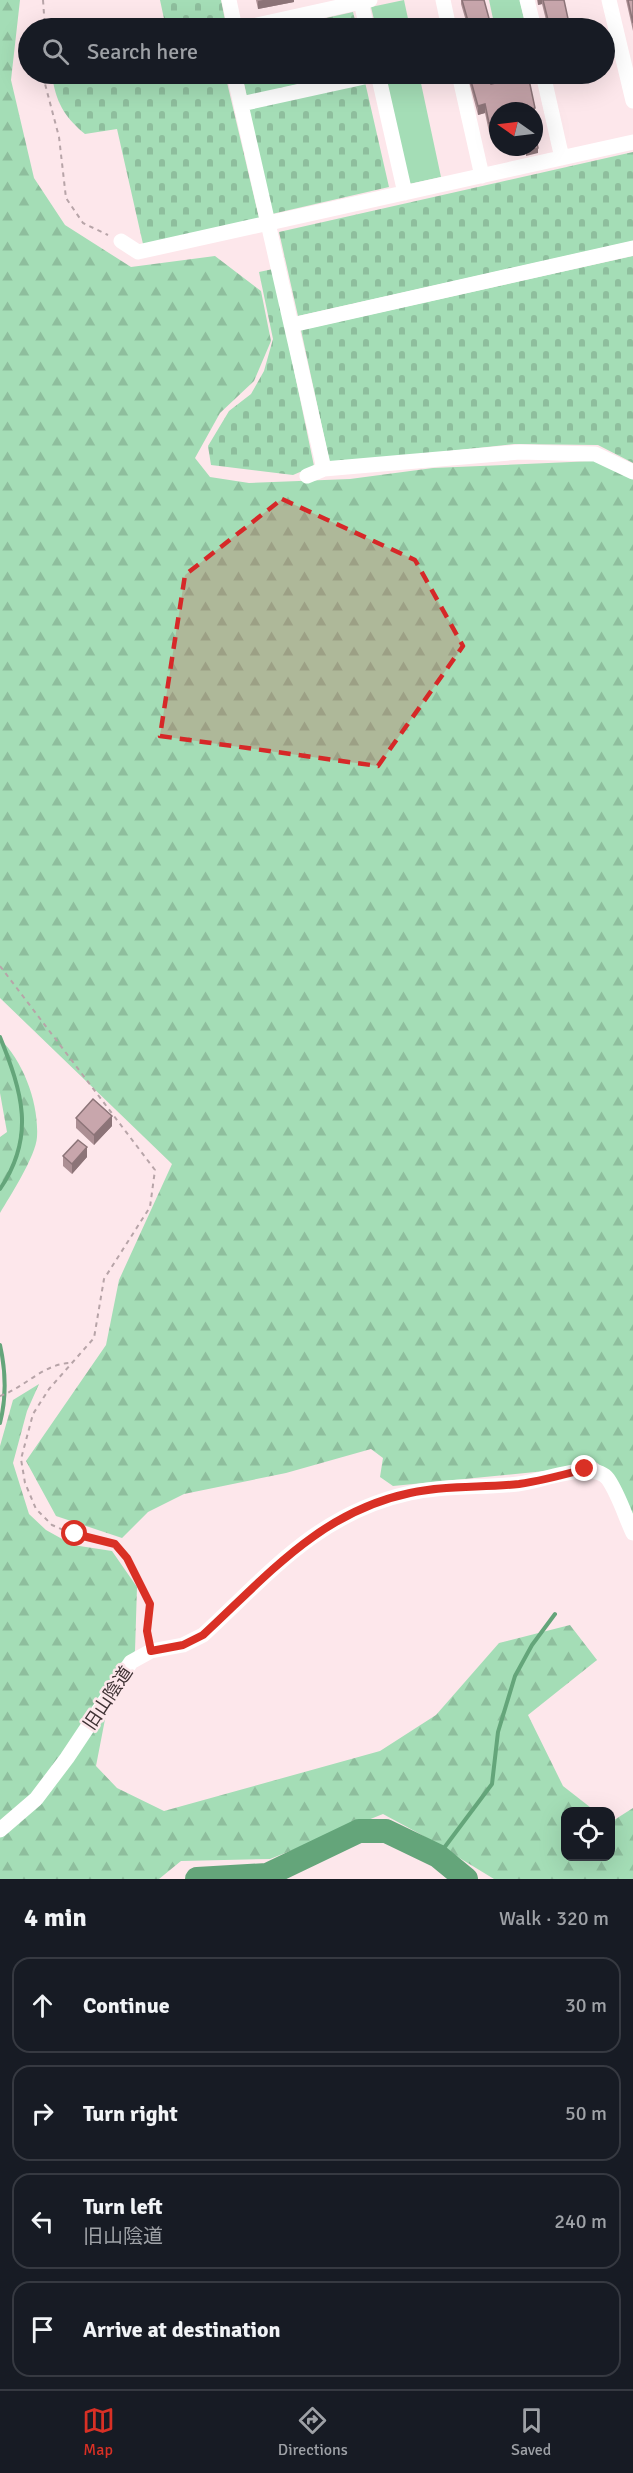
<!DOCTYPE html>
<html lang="en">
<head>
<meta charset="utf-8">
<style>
  :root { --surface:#171b24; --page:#20242c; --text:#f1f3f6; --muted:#9ea1a6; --line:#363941; --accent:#d93025 }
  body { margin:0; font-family:Signika,"Noto Sans JP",sans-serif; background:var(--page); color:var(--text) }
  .controls { position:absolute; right:18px; bottom:18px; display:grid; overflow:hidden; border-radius:12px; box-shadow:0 6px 24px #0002 }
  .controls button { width:54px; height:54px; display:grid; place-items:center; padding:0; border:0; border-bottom:2px solid var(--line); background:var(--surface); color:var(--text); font:30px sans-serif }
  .compass { position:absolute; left:489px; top:102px; width:54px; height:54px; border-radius:50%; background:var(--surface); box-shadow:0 6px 24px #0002; rotate:284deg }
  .stop { position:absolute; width:18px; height:18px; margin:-14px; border:4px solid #d93025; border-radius:50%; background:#fff }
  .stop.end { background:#d93025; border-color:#fff; box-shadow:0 2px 6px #0008 }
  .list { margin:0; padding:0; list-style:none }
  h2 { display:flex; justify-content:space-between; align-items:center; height:78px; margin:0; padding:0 24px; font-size:26px }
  h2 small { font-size:20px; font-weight:400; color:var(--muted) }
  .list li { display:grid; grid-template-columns:39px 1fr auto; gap:18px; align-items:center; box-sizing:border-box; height:96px; margin:0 12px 12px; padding:0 12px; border:2px solid var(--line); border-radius:18px }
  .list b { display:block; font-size:22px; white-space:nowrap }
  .list p { margin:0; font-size:20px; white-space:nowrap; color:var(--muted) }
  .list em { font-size:20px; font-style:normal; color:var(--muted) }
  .icon { flex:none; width:33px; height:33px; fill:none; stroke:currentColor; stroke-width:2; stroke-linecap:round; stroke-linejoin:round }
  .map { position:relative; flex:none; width:633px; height:1879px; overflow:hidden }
  .search { position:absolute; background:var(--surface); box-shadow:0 6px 24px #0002; left:18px; right:18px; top:18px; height:66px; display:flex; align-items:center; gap:15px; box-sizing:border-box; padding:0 21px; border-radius:33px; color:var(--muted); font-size:22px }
  .sheet { height:510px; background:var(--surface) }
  nav { display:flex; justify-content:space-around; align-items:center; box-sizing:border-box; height:84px; border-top:2px solid var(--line); background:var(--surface); font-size:16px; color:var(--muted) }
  nav a { display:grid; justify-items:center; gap:3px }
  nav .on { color:var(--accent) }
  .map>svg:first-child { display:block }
  .grass { fill:#a4ddb6 }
  .forest { fill:url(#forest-firs) }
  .cemetery { fill:url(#cemetery-stones) }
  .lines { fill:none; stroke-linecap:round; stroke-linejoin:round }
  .stream { stroke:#64a57a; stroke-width:4 }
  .river { stroke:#64a57a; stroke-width:24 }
  .path { stroke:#b7a4a8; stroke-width:2; stroke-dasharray:4.5 4.5; stroke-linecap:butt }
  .minor { stroke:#fff; stroke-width:15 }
  .wall { fill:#ac8f94 }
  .shaded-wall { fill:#8c7478 }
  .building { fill:#c8a6ac; stroke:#8c7478; stroke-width:1.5 }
  .route { stroke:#d93025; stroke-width:8 }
  .marked { fill:#d62828; fill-opacity:0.2; stroke:#d62828; stroke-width:4.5; stroke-dasharray:12 8; stroke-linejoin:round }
  .labels { text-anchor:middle; stroke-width:5; stroke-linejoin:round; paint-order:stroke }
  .street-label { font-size:18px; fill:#3f3234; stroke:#fde7eb }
</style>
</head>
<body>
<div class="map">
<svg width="633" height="1879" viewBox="0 0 633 1879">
  <defs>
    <pattern id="forest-firs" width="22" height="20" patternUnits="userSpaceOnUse" patternTransform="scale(1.5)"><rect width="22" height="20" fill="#a4ddb6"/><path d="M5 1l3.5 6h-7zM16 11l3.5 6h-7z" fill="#8ebe9d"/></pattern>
    <pattern id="cemetery-stones" width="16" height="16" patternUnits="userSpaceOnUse" patternTransform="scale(1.5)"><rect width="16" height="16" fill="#a4ddb6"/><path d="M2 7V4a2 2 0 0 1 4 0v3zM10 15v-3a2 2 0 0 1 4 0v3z" fill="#8ebe9d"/></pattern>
  </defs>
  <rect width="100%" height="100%" fill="#fde7eb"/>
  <path class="grass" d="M404 0 410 28H376L371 7Z
    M489 0H520L526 28H495Z
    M385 74H419L441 177 409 184Z"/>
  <path class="forest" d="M0 0H20L11 80 34 178 65 225 131 267 215 256 261 291 271 341 254 381 220 413 195 458 210 477 249 483 350 479 433 468 594 461 633 476V1521C622 1499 615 1471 592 1460L555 1470 393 1486 380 1477 383 1458 371 1449 286 1473 184 1494 148 1512 122 1538 56 1516 26 1461 106 1345 119 1280 172 1164 0 998Z
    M0 1039C24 1062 39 1104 37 1137 36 1156 10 1196 0 1213V1137L7 1132 0 1093Z
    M39 1384 27 1411 13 1463 29 1514 46 1530 73 1545 112 1551 137 1587 135 1651 112 1683 96 1766 117 1788 164 1811 380 1751 436 1715 499 1643 570 1625 597 1660 528 1715 563 1786 595 1811 566 1812V1856H610L611 1822 633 1808V1879H494L420 1834 383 1814 270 1859 181 1861 159 1879H0V1446L13 1400Z"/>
  <path class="cemetery" d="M160 0H221L225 20 184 28H166Z
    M353 12 357 28H281Z
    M84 74H225L259 218 143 244 117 129 85 134C67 119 57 105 53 81Z
    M242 74H339L247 97Z
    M365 82 389 187 272 214 247 110Z
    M633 152V241L298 316 279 232Z
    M633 256V463L598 445 514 444 330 464 301 330Z
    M273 269 314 466 293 475 211 465 208 446 229 411 251 394 264 371 273 339 259 272Z"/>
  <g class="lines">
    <path class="stream" d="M0 1037C22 1092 36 1136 0 1189
      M0 1345C6 1372 7 1396 0 1423
      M438 1856 492 1784 498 1732 515 1676 532 1645 555 1614"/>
    <path class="river" d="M197 1879 267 1875 359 1831H386L438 1856 466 1879"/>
    <path class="path" d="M43 0 45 28
      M56 74 44 80 59 137 66 198 83 223 108 235
      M0 966 155 1170 150 1207 104 1279 94 1338 49 1389 33 1414 21 1459 25 1483 36 1509 52 1525 75 1535 115 1544 127 1558 150 1604 148 1636
      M0 1396C24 1388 43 1364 70 1363"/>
    <path class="minor" d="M229 0 235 28
      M443 0 449 28
      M527 0 534 28
      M609 0 633 101
      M361 2 367 28
      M244 28 370 0
      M234 74 324 469
      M378 74 405 193
      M459 74 482 176
      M543 74 562 158
      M241 104 378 74
      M121 241 138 252 633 142
      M292 325 633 248
      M307 476 324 469 520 452 595 454 633 472
      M0 1830 36 1799 67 1758 131 1662 151 1651 183 1645 203 1635C269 1574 318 1513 410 1493 446 1485 482 1488 518 1484 540 1482 594 1459 608 1479 619 1495 625 1516 633 1533"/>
  </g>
  <path class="wall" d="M256 0H294V2L258 9Z
    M461 0H484L490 28H468L461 4Z
    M537 0H558L570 28H548L542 4 538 5Z
    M626 0H633V31Z
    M467 74H488L491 84 535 118 498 111V130L489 132 485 113 478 115Z
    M76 1118 112 1126 94 1145 76 1128Z
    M63 1156 87 1157 72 1174 63 1166Z"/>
  <path class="shaded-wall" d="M263 0H294V2L258 9V1Z
    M538 0H542V4L538 5Z
    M485 104V113L478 115V106Z
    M535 108V118H534V111H525Z
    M498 121V130L489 132V123Z
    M538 148V153L526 156V151Z
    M112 1116V1126L94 1145V1135Z
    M87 1147V1157L72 1174V1164Z"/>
  <path class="building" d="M462 0H484L490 22 486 23 488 28H470Z
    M543 0H564L570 28H550Z
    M628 0H633V23Z
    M469 74H488L491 84 528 75 535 108 525 111H498V121L489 123 485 104 478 106Z
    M534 138H536L538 148 526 151 525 147H534Z
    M93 1099 112 1116 94 1135 76 1118Z
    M78 1140 87 1147 72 1164 63 1156Z"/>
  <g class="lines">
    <path class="route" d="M75 1534 115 1544 127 1558 150 1604 147 1631 151 1651 183 1645 203 1635C268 1575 320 1512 410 1493 446 1485 482 1488 519 1484 541 1481 563 1475 585 1469"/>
  </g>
  <path class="marked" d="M282 499 415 560 463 646 378 766 160 736 185 575Z"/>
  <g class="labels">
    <g class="street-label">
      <text transform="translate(108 1698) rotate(-56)" y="6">旧山陰道</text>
    </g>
  </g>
</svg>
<div class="controls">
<button><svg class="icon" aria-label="locate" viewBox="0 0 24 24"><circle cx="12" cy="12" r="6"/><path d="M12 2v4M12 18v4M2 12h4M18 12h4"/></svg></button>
</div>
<svg class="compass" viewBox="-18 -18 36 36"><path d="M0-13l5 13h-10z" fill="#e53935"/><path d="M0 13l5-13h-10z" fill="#9ea1a6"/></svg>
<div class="stop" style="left:75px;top:1534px"></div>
<div class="stop end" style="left:585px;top:1469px"></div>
<div class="search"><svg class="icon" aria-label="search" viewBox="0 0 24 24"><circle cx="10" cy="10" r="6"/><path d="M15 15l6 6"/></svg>Search here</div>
</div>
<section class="sheet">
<h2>4 min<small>Walk · 320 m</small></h2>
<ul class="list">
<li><svg class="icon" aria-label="ahead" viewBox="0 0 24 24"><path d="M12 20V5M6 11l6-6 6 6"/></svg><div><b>Continue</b></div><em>30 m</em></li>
<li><svg class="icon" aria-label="right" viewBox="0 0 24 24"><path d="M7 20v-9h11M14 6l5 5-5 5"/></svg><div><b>Turn right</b></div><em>50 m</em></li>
<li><svg class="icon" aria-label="left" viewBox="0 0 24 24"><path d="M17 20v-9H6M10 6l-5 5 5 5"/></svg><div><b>Turn left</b><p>旧山陰道</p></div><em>240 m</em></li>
<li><svg class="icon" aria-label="arrive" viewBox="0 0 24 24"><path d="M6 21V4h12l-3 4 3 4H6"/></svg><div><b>Arrive at destination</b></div></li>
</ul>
</section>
<nav>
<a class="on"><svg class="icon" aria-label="map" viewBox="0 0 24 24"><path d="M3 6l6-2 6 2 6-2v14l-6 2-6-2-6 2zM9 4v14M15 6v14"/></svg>Map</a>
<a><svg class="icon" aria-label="directions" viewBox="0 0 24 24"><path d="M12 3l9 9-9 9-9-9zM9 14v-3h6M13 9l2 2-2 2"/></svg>Directions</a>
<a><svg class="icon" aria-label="saved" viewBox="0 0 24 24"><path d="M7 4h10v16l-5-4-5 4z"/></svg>Saved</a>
</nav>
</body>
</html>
